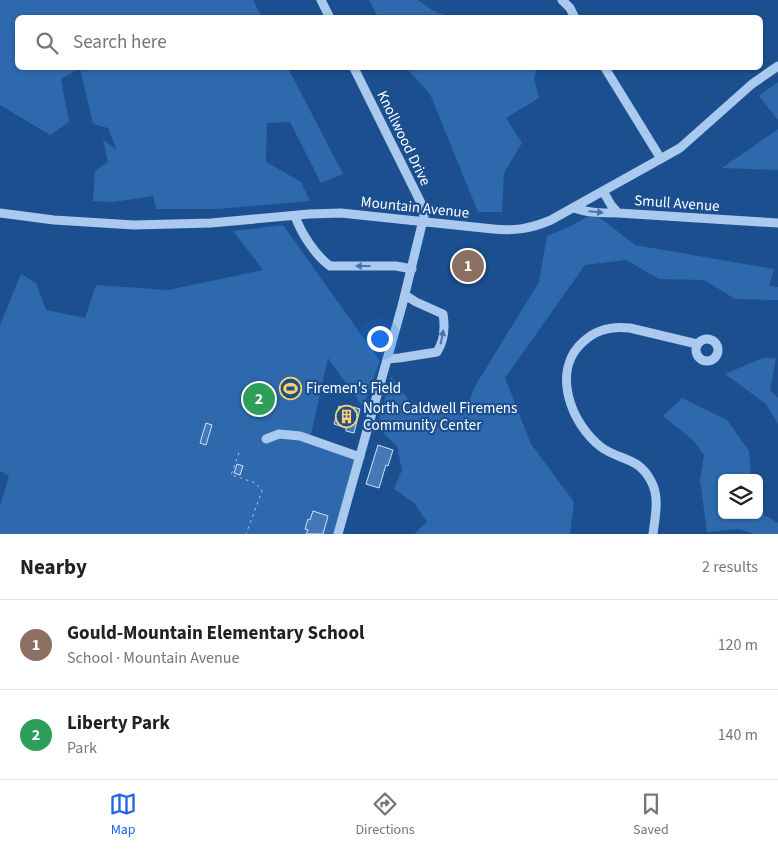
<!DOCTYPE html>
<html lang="en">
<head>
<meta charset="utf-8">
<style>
  :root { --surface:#fff; --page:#f2f2f2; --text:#222; --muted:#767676; --line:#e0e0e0; --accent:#2563eb }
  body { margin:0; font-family:"Source Sans 3",sans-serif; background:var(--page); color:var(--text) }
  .controls { position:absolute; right:15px; bottom:15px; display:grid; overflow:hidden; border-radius:8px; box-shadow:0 1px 4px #0004 }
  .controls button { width:45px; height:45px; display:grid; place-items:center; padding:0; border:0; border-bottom:1px solid var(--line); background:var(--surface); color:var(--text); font:25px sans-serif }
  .you { position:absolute; left:379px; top:338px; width:18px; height:18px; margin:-12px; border:4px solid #fff; border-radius:50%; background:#1a73e8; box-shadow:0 0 0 8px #1a73e833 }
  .badge { display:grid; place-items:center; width:32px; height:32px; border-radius:50%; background:var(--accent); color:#fff; font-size:16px; font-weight:700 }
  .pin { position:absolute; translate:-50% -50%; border:2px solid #fff; box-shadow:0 1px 5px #0006 }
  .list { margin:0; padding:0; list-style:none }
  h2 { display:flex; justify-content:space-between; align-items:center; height:65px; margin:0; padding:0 20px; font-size:21px }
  h2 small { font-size:16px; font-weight:400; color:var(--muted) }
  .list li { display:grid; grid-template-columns:32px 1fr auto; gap:15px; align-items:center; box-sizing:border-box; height:90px; padding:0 20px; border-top:1px solid var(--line) }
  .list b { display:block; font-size:19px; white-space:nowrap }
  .list p { margin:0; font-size:16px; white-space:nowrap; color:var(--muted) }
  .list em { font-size:16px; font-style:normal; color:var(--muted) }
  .icon { flex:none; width:28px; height:28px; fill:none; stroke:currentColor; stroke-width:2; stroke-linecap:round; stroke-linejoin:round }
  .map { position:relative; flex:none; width:778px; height:534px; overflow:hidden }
  .search { position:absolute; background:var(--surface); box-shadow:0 1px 4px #0004; left:15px; right:15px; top:15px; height:55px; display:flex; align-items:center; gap:12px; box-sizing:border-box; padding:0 18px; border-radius:8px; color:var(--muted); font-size:19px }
  .sheet { height:245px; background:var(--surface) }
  nav { display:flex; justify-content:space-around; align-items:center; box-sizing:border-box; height:70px; border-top:1px solid var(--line); background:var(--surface); font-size:14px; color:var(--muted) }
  nav a { display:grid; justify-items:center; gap:2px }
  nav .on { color:var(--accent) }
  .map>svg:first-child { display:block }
  .green { fill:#2e69ad }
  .building { fill:#4478b7; stroke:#cfe3fa }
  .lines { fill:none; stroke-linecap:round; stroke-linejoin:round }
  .path { stroke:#a9c9ee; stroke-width:1; stroke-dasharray:2.5 4; stroke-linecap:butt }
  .minor { stroke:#a9c9ee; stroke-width:9 }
  .oneway { fill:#4674ac }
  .labels { text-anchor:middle; stroke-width:4.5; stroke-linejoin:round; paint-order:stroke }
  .street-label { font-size:15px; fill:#fff; stroke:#1b4f8f }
  .poi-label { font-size:15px; fill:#fff; stroke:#1b4f8f; text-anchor:start }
</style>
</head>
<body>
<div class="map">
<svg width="778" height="534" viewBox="0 0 778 534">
  <rect width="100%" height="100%" fill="#1b4f8f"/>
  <path class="green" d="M0 0H253L262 17 18 18V68H288L343 174 321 183 290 122 267 123 266 162 301 182 310 201 218 209H156L153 196 113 202 93 201 95 171 108 162 103 140 117 150 108 128 93 124 80 68 61 79 69 122 50 135 0 105Z
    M369 0H418L432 10 450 17H378Z
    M406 68H537L534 78 539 98 506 118 522 143 504 173 502 212H478L430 94Z
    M778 82V120L759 96Z
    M778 129V170L722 168Z
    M594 213 635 245 774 269 769 286 778 287V300L735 299 704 280 659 279 626 260 585 265 505 378 531 444 574 502 570 534H414L427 522 414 503 394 489 402 470 397 446 377 427 391 376 419 415 432 406 464 413 475 386 539 282 547 236 571 226Z
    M283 225 380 361 363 407 328 358 310 439 360 456 337 534H0V506L9 476 0 471V325L21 274 36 283 46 310 85 318 96 285 168 290 263 270 233 231Z
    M763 358H776L770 390 778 398V424L766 404 725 374Z
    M682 398 727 420 749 451 751 478H722V515H759V512L778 523V534H753L739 529 707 532 700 480 704 455 693 440 663 416Z"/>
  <path class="building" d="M339 406 352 410 353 407 360 409 354 433 346 431V428L334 424Z
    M206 423 212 425 206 445 200 443Z
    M378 445 393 450 388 466 386 465 379 488 366 484Z
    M237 464 243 466 240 475 234 473Z
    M313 511 328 516 323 534H306L308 530 305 529 308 519 310 520Z"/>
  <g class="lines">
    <path class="path" d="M239 453 231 475 256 483 262 491 246 534"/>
    <path class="minor" d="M321 0 330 18
      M562 0 570 8 575 18
      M605 68 661 159
      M603 191 611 205 618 213
      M574 208C588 213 603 213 618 213L778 223
      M0 213 54 220 134 225 211 223 309 214 341 213 493 229C515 231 530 229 551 220L680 148 752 84 778 66
      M295 216C301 233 315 255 330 266H396L412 269
      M696 350a11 11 0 1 1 22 0a11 11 0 1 1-22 0Z
      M387 359 399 358 437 352C444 341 445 326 443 314L416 302 405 295
      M266 439 279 434 300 436 360 457
      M338 534 402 306 424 216 421 203 354 68
      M653 534C655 517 660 497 651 481 638 456 620 461 601 447 571 424 550 370 584 341 597 329 613 326 630 328L697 344"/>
  </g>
  <defs><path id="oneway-solid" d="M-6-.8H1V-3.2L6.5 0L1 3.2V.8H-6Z" transform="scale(1.25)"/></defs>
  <g class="oneway">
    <use href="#oneway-solid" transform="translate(596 212) rotate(5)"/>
    <use href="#oneway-solid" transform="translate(363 266) rotate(-180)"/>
    <use href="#oneway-solid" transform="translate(442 337) rotate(-79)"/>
  </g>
  <defs>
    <symbol id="stadium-ring" viewBox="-11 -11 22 22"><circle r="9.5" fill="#1b4f8f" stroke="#ffd166" stroke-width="1.5"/><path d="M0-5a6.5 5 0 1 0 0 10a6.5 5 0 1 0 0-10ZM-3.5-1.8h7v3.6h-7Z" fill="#ffd166"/></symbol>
    <symbol id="building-ring" viewBox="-11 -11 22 22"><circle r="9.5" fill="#1b4f8f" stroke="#ffd166" stroke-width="1.5"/><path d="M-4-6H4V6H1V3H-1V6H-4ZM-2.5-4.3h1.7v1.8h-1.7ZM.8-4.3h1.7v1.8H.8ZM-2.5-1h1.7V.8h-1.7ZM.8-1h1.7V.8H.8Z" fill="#ffd166"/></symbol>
  </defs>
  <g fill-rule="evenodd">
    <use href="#stadium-ring" x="278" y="376" width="25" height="25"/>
    <use href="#building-ring" x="334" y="404" width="25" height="25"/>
  </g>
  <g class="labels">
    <g class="street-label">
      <text transform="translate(404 138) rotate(64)" y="5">Knollwood Drive</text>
      <text transform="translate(677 203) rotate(4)" y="5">Smull Avenue</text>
      <text transform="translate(415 207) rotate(6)" y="5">Mountain Avenue</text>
    </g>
    <g class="poi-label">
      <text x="306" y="393">Firemen's Field</text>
      <text x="363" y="413">North Caldwell Firemens<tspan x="363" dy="17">Community Center</tspan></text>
    </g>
  </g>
</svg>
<div class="controls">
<button><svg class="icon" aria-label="layers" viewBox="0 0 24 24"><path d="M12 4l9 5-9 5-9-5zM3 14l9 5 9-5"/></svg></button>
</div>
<div class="you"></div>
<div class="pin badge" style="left:468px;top:266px;background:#8d6e63">1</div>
<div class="pin badge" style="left:259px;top:399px;background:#2e9e5b">2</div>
<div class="search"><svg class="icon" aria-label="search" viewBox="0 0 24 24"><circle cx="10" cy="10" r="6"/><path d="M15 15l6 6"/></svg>Search here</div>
</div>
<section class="sheet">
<h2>Nearby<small>2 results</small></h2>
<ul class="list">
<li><span class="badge" style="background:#8d6e63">1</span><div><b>Gould-Mountain Elementary School</b><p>School · Mountain Avenue</p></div><em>120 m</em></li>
<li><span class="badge" style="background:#2e9e5b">2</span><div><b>Liberty Park</b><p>Park</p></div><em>140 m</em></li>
</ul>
</section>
<nav>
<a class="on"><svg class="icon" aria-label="map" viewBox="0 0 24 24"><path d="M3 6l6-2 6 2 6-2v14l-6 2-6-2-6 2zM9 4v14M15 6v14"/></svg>Map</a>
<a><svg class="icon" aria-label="directions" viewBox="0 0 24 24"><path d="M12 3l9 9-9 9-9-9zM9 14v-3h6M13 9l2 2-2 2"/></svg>Directions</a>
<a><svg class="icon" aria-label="saved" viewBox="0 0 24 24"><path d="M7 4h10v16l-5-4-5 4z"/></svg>Saved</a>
</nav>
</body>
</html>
